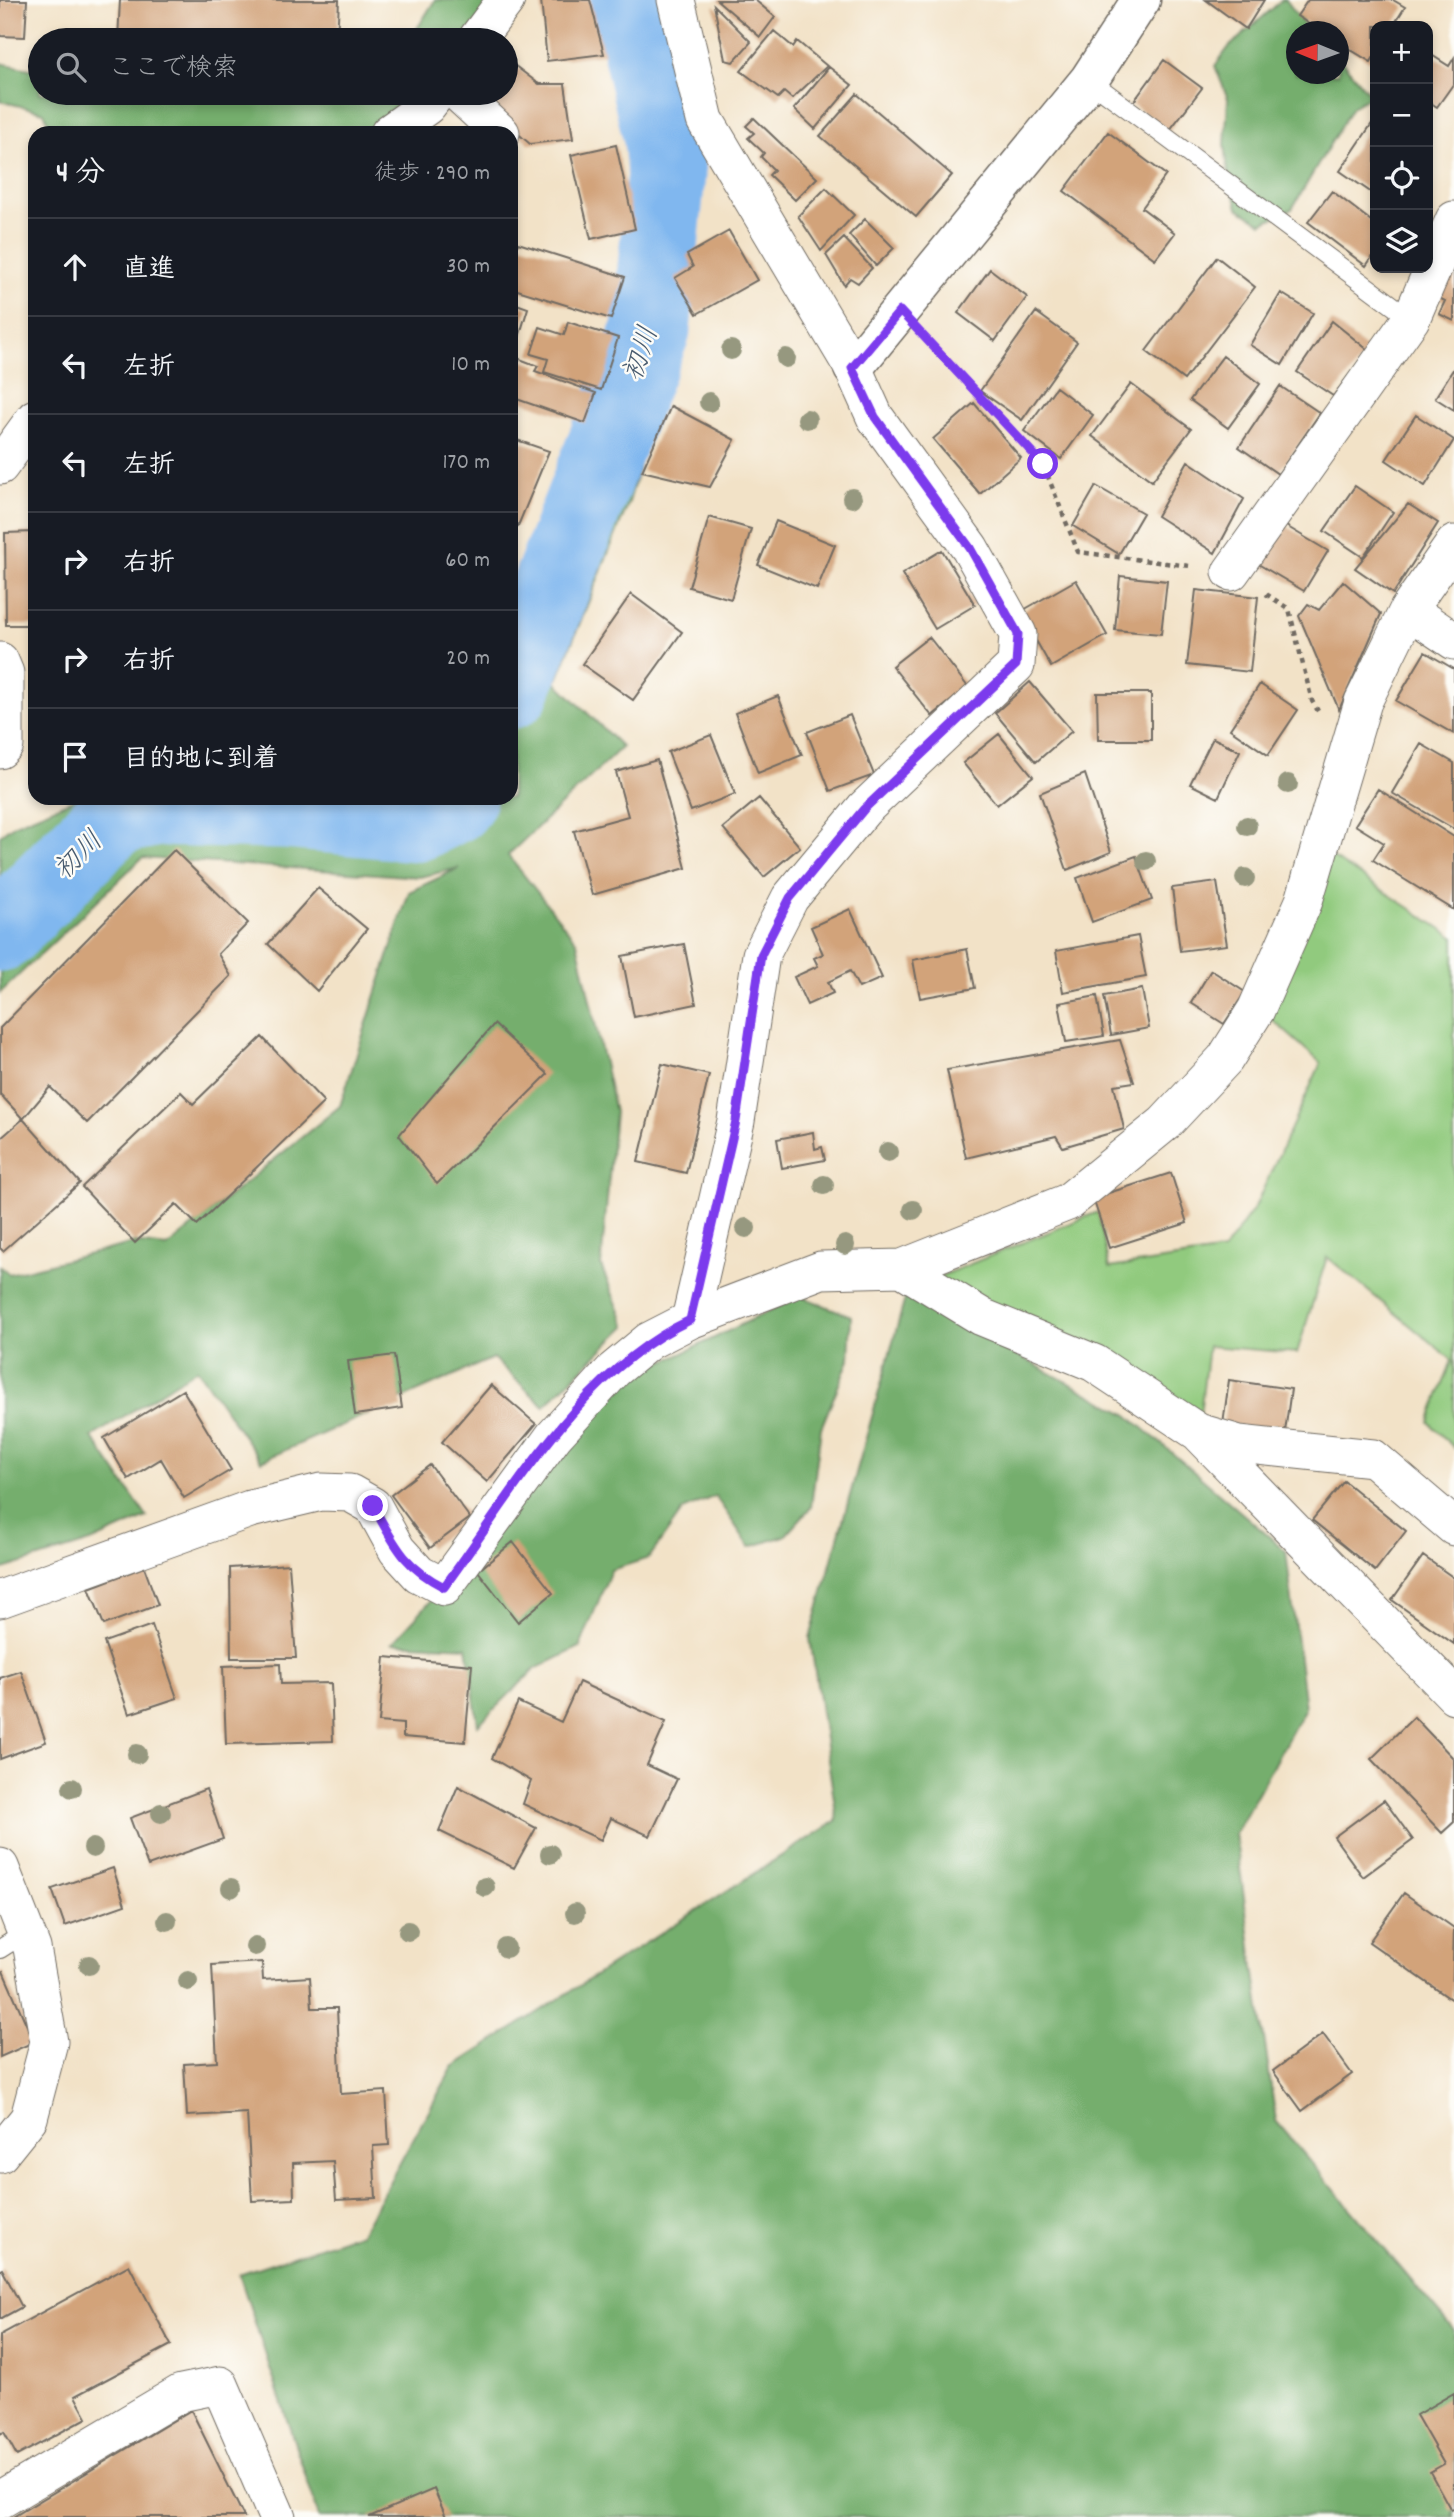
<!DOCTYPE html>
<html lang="ja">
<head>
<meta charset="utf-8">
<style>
  :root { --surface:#171b24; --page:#242831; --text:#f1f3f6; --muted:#9ea1a6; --line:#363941 }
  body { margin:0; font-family:Dekko,"Klee One",sans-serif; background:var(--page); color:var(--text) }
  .controls { position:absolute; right:21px; top:21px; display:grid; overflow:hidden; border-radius:14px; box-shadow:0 4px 10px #0003 }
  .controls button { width:63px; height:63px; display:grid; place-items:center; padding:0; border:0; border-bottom:2px solid var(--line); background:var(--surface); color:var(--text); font:35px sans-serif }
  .compass { position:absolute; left:1286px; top:21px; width:63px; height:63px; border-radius:50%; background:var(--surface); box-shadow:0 4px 10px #0003; rotate:271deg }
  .stop { position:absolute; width:21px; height:21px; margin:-16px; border:5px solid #7c3aed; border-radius:50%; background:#fff }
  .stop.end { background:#7c3aed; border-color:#fff; box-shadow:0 2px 7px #0008 }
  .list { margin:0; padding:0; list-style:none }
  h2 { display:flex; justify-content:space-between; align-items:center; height:91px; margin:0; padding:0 28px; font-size:30px }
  h2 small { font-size:23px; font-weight:400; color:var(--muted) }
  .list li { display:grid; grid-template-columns:46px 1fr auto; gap:21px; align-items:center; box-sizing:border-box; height:98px; padding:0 28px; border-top:2px solid var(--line) }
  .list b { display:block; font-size:26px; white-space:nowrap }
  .list em { font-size:23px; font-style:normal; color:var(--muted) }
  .icon { flex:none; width:38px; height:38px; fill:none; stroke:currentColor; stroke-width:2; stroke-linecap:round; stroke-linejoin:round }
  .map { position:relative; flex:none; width:1454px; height:2517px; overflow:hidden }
  .search { position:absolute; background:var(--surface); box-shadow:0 4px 10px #0003; left:28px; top:28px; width:490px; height:77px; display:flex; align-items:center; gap:18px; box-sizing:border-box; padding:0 24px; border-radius:38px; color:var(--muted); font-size:26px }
  .panel { position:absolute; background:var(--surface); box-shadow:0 4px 10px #0003; left:28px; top:126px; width:490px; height:679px; border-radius:21px }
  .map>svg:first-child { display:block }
  .green { fill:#91ca7e; stroke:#5e7a54; stroke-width:2 }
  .forest { fill:#74ae6d; stroke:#506c4c; stroke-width:2 }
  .water { fill:#80b7ef; stroke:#56718d; stroke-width:2 }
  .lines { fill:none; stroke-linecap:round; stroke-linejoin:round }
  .river { stroke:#80b7ef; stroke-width:79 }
  .building { fill:#d2a37a }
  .service-casing { stroke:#716b62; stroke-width:20 }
  .minor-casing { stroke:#716b62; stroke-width:39 }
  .tertiary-casing { stroke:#716b62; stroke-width:41 }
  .path { stroke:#716b62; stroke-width:4.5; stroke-dasharray:5 5; stroke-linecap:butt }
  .service { stroke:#fff; stroke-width:18 }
  .minor { stroke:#fff; stroke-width:37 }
  .tertiary { stroke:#fff; stroke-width:38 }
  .tree { fill:#96987f }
  .route { stroke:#7c3aed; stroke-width:9 }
  .labels { text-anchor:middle; stroke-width:5; stroke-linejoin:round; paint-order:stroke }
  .water-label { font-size:28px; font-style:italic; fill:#495c70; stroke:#fdfcf7 }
</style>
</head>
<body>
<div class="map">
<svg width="1454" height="2517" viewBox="0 0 1454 2517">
  <rect width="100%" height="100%" fill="#fdfcf7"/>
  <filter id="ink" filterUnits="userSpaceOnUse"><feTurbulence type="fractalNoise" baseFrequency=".0143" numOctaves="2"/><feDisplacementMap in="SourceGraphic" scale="14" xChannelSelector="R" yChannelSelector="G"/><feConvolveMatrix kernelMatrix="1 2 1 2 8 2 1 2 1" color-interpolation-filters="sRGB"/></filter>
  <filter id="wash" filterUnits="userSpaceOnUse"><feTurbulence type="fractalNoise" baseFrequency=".00686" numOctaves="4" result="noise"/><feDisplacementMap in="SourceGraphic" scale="28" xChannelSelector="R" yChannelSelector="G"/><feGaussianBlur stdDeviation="1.57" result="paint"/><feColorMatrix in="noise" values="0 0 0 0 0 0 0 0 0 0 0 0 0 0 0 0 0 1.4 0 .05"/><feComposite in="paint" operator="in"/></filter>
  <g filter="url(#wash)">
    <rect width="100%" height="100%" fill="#f2e2c7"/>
    <path class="green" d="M1330 856 1454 937V1448L1429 1422 1452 1360 1327 1257 1297 1353 1208 1346 1198 1432 926 1282 1098 1212 1109 1268 1223 1251 1255 1207 1321 1063 1269 1017Z"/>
    <path class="forest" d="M435 0H494L461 40H410Z
      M1282 0H1286L1309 31 1296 32V74H1338L1339 58 1371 96 1352 107 1292 209 1262 223 1238 208 1228 171 1225 144 1228 99 1215 66 1229 47Z
      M0 63 40 71V93H410L374 133H52L44 112 0 101Z
      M633 151 678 174 681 243 677 335 629 502 556 682 622 747 508 855 577 942 615 1112 601 1266 626 1326 544 1406 493 1358 261 1461 197 1369 92 1437 147 1517 91 1542 0 1570V1266L9 1274 135 1243 167 1247 340 1106 409 892 459 868 420 877 142 858 0 993V835L15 824 77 798H511V613L558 486 593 422 622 331Z
      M906 1295 1128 1415 1286 1551 1305 1708 1235 1834 1276 2121 1454 2331V2517H319L239 2274 361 2233 453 2067 837 1820 810 1638Z
      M800 1296 851 1316 849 1360 821 1428 811 1507 785 1536 750 1547 715 1496 683 1510 649 1558 611 1570 580 1647 535 1669 478 1725 467 1647 392 1643 579 1440 624 1375 677 1356Z"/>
    <path class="water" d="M618 0H638L678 174 657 156Z"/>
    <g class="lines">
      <path class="river" d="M511 689 651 330 666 174 663 139 630 0
        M0 932 115 816 157 807 286 810 416 822 453 804 457 798"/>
    </g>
    <g id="blocks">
      <path class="building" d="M0 0H27L25 37 0 36Z
        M120 0H339L337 40H118Z
        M541 0H590L604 54 547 61Z
        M717 0H755L775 17 760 37Z
        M1206 0H1264L1246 29Z
        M1308 0H1393L1405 7 1393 26H1375V55L1371 62 1338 42V32H1321L1297 16Z
        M714 5 751 42 733 62 725 60Z
        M774 31 793 47 797 41 827 66 792 99 784 92 778 98 741 71Z
        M1430 54 1449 66 1454 58V83L1437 107 1428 101Z
        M506 59 539 84H565L573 139 530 144 475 96 478 93H506Z
        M1164 60 1202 88 1169 131 1132 104Z
        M829 67 852 85 815 129 794 109Z
        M857 94 952 175 916 217 820 136Z
        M754 118 817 178 795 200 769 175 774 170 761 157 764 153 748 138 754 133 746 126Z
        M1375 119V195L1340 171Z
        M1108 132 1166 175 1142 208 1175 233 1155 259 1064 191Z
        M616 145 635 229 591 239 571 155Z
        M826 188 854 215 821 251 798 216Z
        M1332 191 1375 224V253L1366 266 1308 222Z
        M865 219 894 248 876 266 849 235Z
        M729 231 757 280 697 314 675 278 693 267 687 255Z
        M844 238 872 268 858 283 850 278 844 285 826 255Z
        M518 243 625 277 611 319 511 288V265Z
        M1217 257 1255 287 1184 380 1146 351Z
        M1454 265V321L1439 314 1445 301 1439 298Z
        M990 269 1027 297 995 341 958 313Z
        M1281 293 1313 313 1282 365 1250 345Z
        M511 302 528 308 516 347 511 346Z
        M1036 312 1077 342 1022 420 980 391Z
        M1332 321 1368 350 1333 396 1297 372Z
        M568 322 618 338 601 390 544 372 548 359 531 354 540 327 564 335Z
        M512 356 538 366 535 371 596 393 585 423 511 397Z
        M1223 356 1260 384 1228 428 1190 400Z
        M1454 368V410L1435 398Z
        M1131 384 1191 429 1152 481 1092 436Z
        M1280 386 1320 413 1278 474 1239 447Z
        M1056 387 1093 415 1061 459 1024 431Z
        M974 403 1021 458 980 494 933 439Z
        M671 406 735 440 710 487 642 471Z
        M1416 415 1454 440 1425 486 1386 460Z
        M511 438 549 451 518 526 511 523Z
        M1188 461 1244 499 1215 553 1157 516Z
        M1096 486 1143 513 1119 554 1073 526Z
        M1355 486 1393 512 1363 557 1324 531Z
        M1408 504 1438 523 1393 594 1355 568Z
        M709 517 751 529 731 599 689 587Z
        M776 521 835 545 817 589 758 565Z
        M1281 523 1328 551 1304 591 1258 564Z
        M35 532V625H6L5 533Z
        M942 550 975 605 935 629 902 574Z
        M1120 576 1167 581 1161 634 1115 630Z
        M1076 580 1107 635 1051 667 1020 612Z
        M1343 581 1381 614 1339 710 1299 616 1308 604 1319 610Z
        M1196 590 1258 597 1250 672 1187 665Z
        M631 594 682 632 633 700 582 664Z
        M929 637 968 687 932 716 892 666Z
        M1425 652 1454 669V734L1396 701Z
        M1030 682 1072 731 1036 762 995 713Z
        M1260 684 1298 710 1268 755 1230 729Z
        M1097 693H1151V740H1098Z
        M778 696 802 755 758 773 735 713Z
        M850 715 874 775 830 791 807 732Z
        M999 734 1033 776 997 805 963 763Z
        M711 735 735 794 691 811 668 752Z
        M1213 738 1240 751 1218 798 1190 784Z
        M1421 744 1454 763V829L1392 793Z
        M657 760 686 868 592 895 574 831 628 816 616 772Z
        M1085 774 1111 852 1067 870 1040 793Z
        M1378 789 1454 837V910L1373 860 1384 843 1355 825Z
        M759 798 800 847 764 877 723 828Z
        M174 850 248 923 218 954 231 976 87 1123 50 1087 23 1119 80 1183 3 1251 0 1248V1139L23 1119 0 1094V1028Z
        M1136 856 1152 900 1092 922 1077 878Z
        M1217 882 1227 945 1180 951 1172 888Z
        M318 888 367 929 317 991 268 944Z
        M850 909 882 978 859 988 850 971 828 982 833 993 807 1005 794 977 818 966 814 958 823 954 811 927Z
        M1138 936 1146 977 1063 992 1056 951Z
        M684 944 696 1004 634 1017 622 956Z
        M967 949 975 988 920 998 913 960Z
        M1211 970 1245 992 1224 1024 1191 1003Z
        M1142 989 1149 1028 1111 1035 1104 996Z
        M1097 996 1104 1036 1066 1042 1059 1003Z
        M494 1024 548 1074 437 1184 399 1135Z
        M262 1037 324 1102 197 1225 176 1204 135 1243 82 1187 181 1092 193 1104Z
        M1120 1040 1134 1082 1114 1085 1124 1129 1063 1147 1056 1136 966 1158 947 1070Z
        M662 1064 709 1075 686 1173 638 1162Z
        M813 1132 815 1149 822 1147 825 1160 782 1168 777 1139Z
        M1171 1173 1187 1223 1109 1248 1093 1198Z
        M394 1355 402 1408 355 1415 348 1361Z
        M1229 1380 1291 1389 1285 1432 1223 1424Z
        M491 1385 536 1424 487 1482 442 1442Z
        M183 1390 231 1470 184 1498 161 1459 128 1479 104 1438Z
        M430 1465 470 1518 430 1548 391 1495Z
        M1344 1481 1406 1531 1375 1571 1312 1520Z
        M513 1542 553 1593 518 1622 478 1571Z
        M1423 1556 1454 1578V1644L1392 1600Z
        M289 1564 296 1658H231L230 1568Z
        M144 1567 158 1605 104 1625 89 1588Z
        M152 1625 177 1698 129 1714 104 1642Z
        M385 1657 472 1665 465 1742 403 1737V1724L379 1722Z
        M280 1664 281 1684 331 1683 333 1741 226 1744 223 1666Z
        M21 1671 46 1742 0 1759V1678Z
        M579 1682 666 1722 647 1765 677 1779 650 1836 611 1818 601 1840 523 1804 531 1781 492 1758 518 1702 561 1722Z
        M1414 1717 1454 1759V1822L1442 1833 1371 1759Z
        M458 1786 536 1828 514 1868 439 1831Z
        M206 1789 223 1839 148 1866 130 1818Z
        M1384 1800 1413 1840 1363 1877 1334 1837Z
        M113 1868 125 1905 65 1926 52 1889Z
        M1404 1893 1454 1928 1452 2000 1369 1942Z
        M262 1962 263 1980 310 1977 312 2008H337L341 2094 386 2091 389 2145 373 2146 376 2198 336 2200 333 2161 293 2163 294 2199 252 2201 247 2113 187 2116 184 2064 217 2062 212 1965Z
        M3 1971 34 2042 0 2057V1973Z
        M1323 2034 1352 2074 1302 2111 1273 2071Z
        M129 2265 171 2345 75 2396 87 2418 17 2456 4 2432 0 2434V2335Z
        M2 2269 22 2307 0 2319V2270Z
        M1454 2393V2509L1451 2510 1430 2472 1444 2464 1416 2415Z
        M191 2410 244 2517H13Z
        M434 2489 446 2517H369Z"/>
    </g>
  </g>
  <g filter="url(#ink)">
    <use href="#blocks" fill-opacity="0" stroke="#716b62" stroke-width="2"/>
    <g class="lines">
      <defs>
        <path id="service" d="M1089 80 1411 319
          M0 1949 25 1933"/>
        <path id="minor" d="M676 0 705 120 853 368 875 417 970 548 1018 634 1016 665 864 809 790 898 761 955 736 1121 690 1320
          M476 40 506 0
          M458 93 501 133
          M389 133 427 106 437 93
          M0 466 35 418
          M1231 572 1411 319 1454 220
          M1408 610 1454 641
          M0 661 5 673V745L0 750
          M902 1268 982 1317 1094 1363 1198 1432 1239 1444 1373 1458 1454 1527
          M1201 1435 1454 1695
          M0 1599 250 1509 321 1492 350 1493 373 1506 397 1550 419 1574 444 1587 554 1436 614 1370 649 1341 690 1320 821 1270 902 1268 1068 1202 1165 1123 1225 1059 1256 1010 1304 901 1363 702 1408 610 1454 544
          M0 1867 32 1948 49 2042 29 2118 0 2154
          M0 2500 181 2393 220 2385 277 2517"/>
        <path id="tertiary" d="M853 368 1089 80 1141 0"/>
      </defs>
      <use href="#service" class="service-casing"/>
      <use href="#minor" class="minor-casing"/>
      <use href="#tertiary" class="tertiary-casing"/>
      <path class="path" d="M928 341 1043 464 1078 552 1190 566
        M1266 594 1289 609 1312 701 1318 711"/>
      <use href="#service" class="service"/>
      <use href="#minor" class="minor"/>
      <use href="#tertiary" class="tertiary"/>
    </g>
    <g class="tree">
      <circle cx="731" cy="350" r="10"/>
      <circle cx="786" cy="358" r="10"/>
      <circle cx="709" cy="402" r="10"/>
      <circle cx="807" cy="419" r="10"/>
      <circle cx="852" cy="498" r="10"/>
      <circle cx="1288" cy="784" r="10"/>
      <circle cx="1247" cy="826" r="10"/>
      <circle cx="1146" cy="861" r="10"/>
      <circle cx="1245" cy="878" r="10"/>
      <circle cx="888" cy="1152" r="10"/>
      <circle cx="824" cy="1185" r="10"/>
      <circle cx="913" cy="1210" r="10"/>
      <circle cx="746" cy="1228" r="10"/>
      <circle cx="845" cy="1245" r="10"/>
      <circle cx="137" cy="1754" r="10"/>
      <circle cx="72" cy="1788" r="10"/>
      <circle cx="161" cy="1813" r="10"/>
      <circle cx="93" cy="1848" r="10"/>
      <circle cx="550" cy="1854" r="10"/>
      <circle cx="485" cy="1887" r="10"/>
      <circle cx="231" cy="1888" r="10"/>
      <circle cx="575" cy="1913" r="10"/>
      <circle cx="167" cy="1921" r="10"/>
      <circle cx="408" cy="1931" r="10"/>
      <circle cx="255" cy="1946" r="10"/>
      <circle cx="506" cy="1948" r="10"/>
      <circle cx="89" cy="1965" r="10"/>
      <circle cx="188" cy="1981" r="10"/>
    </g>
  </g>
  <g class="lines" filter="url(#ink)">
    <path class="route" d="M373 1506C395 1545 403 1566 444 1587 514 1492 580 1372 690 1320L736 1121 761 955 790 898 864 809 1016 665 1018 634 970 548 875 417 852 368 900 311 1043 464"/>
  </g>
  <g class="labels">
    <g class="water-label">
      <text transform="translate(639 353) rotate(-72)" y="10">初川</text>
      <text transform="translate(77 854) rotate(-45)" y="10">初川</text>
    </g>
  </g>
</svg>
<div class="controls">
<button>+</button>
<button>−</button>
<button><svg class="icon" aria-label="locate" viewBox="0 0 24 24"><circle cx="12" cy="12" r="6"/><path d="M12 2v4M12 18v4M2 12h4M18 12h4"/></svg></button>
<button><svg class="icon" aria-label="layers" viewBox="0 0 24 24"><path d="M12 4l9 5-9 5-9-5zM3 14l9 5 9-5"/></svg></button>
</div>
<svg class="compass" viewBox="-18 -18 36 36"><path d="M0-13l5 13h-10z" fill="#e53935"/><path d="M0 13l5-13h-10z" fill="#9ea1a6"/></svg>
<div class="stop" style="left:1043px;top:464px"></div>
<div class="stop end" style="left:373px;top:1506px"></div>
<div class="search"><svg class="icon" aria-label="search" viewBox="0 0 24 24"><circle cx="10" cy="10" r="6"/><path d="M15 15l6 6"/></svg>ここで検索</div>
<section class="panel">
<h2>4 分<small>徒歩 · 290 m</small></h2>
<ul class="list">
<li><svg class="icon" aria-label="ahead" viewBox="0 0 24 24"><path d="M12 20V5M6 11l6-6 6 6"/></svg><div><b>直進</b></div><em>30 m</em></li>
<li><svg class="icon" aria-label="left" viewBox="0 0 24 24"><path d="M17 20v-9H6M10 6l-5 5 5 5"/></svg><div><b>左折</b></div><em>10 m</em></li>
<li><svg class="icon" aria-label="left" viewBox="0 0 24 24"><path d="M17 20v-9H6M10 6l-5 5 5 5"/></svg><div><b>左折</b></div><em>170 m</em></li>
<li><svg class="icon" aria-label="right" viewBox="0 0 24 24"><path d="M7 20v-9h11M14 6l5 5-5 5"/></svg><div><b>右折</b></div><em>60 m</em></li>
<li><svg class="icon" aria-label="right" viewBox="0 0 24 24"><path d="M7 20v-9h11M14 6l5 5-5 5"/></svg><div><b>右折</b></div><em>20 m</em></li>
<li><svg class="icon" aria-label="arrive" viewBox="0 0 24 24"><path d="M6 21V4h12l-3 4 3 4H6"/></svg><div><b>目的地に到着</b></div></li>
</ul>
</section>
</div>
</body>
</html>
